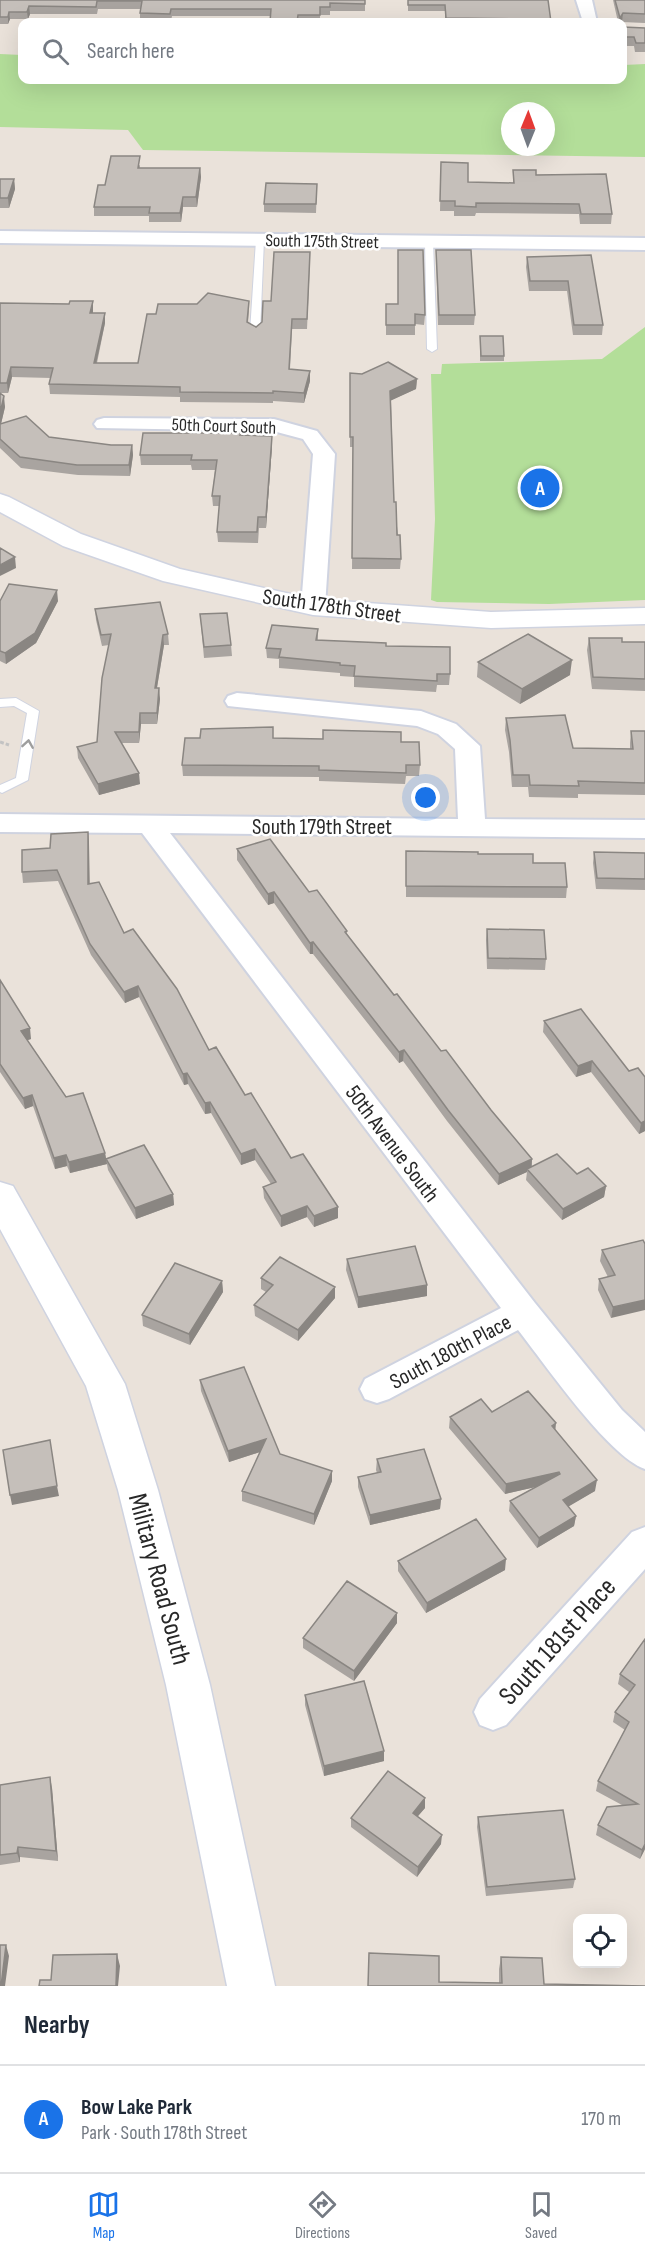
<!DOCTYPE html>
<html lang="en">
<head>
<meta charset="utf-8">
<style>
  :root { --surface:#fff; --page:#f6f6f7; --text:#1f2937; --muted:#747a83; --line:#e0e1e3; --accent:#1a73e8 }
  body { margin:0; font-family:"Sofia Sans Condensed",sans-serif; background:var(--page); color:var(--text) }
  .controls { position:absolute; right:18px; bottom:18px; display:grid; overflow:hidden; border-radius:12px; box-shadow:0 6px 24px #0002 }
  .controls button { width:54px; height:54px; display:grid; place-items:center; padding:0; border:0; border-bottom:2px solid var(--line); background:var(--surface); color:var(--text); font:30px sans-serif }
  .compass { position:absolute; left:501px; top:102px; width:54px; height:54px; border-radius:50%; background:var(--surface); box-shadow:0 6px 24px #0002; rotate:1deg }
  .you { position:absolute; left:426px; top:798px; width:21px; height:21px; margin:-15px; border:4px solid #fff; border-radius:50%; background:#1a73e8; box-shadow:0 0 0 9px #1a73e833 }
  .badge { display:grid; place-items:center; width:39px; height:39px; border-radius:50%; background:var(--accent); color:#fff; font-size:20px; font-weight:700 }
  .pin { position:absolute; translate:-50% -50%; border:3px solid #fff; box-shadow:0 2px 6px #0006 }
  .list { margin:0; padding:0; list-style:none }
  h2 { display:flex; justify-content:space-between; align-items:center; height:78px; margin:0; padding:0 24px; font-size:26px }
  h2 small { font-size:20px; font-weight:400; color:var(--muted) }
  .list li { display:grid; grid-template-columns:39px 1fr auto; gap:18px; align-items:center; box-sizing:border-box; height:108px; padding:0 24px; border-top:2px solid var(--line) }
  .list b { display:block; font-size:22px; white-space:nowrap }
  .list p { margin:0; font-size:20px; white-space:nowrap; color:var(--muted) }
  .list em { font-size:20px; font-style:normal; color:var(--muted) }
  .icon { flex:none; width:33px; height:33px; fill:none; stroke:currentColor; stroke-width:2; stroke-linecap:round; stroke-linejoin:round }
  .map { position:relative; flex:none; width:645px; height:1986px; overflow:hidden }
  .search { position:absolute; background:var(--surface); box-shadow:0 6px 24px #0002; left:18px; right:18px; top:18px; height:66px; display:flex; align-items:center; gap:15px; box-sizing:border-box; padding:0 21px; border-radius:12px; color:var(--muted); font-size:22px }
  .sheet { height:186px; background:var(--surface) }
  nav { display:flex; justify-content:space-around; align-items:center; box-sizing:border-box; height:84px; border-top:2px solid var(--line); background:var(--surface); font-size:16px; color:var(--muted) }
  nav a { display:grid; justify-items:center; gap:3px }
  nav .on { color:var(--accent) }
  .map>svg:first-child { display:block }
  .green { fill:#b3de99; fill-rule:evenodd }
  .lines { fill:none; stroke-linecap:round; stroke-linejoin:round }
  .service-casing { stroke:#cfd3e0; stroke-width:2 }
  .minor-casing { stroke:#cfd3e0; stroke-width:4 }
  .tertiary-casing { stroke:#cfd3e0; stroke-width:3 }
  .secondary-casing { stroke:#cfd3e0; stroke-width:3 }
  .path { stroke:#c3c3c3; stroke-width:3; stroke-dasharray:4 2; stroke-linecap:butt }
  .service { fill:#fff; fill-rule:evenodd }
  .minor { fill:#fff; fill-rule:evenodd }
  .tertiary { fill:#fff; fill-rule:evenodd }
  .secondary { fill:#fff; fill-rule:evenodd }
  .wall { fill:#a9a4a0 }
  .shaded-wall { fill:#8a8682 }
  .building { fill:#c5bfba; stroke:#8a8682; stroke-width:1.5 }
  .oneway { stroke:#9e9e9e }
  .labels { text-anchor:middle; stroke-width:5; stroke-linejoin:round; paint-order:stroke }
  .far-street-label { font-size:18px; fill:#282828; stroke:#fff }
  .street-label { font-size:22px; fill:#282828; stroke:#fff }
  .near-street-label { font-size:27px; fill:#282828; stroke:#fff }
</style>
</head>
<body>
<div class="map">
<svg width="645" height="1986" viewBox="0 0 645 1986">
  <rect width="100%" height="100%" fill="#eae2da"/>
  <path class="green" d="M0 54 22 55V80H622L624 65 645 64V157L143 150 128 130 0 127ZM510 111H546V147H510Z
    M645 327V600L549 604 437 602 431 600 435 519 431 374H441L442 364 602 359Z"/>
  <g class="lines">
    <defs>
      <path id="service" d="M260 237 264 240 260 332 255 335 250 332 256 240Z
        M429 239 433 242 437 349 432 352 427 349 425 242Z
        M16 698 39 711 28 780 2 793 0 792V785L16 778 27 713 14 706 0 707V699Z"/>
      <path id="minor" d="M576 0H592L597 22H583Z
        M0 231 645 238V250L0 243Z
        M104 418 274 419 317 431 335 454 325 607 321 612 313 614 305 612 301 607 313 454 303 439 273 431 97 428 94 424 97 420Z
        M237 693 421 711 456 724 480 746 485 819 645 820V838L170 833 535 1303 622 1410 645 1432V1469C608 1456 545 1364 518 1330L389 1399 377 1403 365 1399 360 1389 365 1379 501 1308 142 833 0 832V814L458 819 455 749 438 734 417 726 228 706 225 701 228 696Z
        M645 1527V1569L506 1725 493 1730 480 1725 474 1712 480 1699 632 1532Z"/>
      <path id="tertiary" d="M0 494 9 497 81 534 180 569 313 599 491 612 645 608V624L491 628 313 615 163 581 63 546 0 512Z"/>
      <path id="secondary" d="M0 1182 13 1186 125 1384 158 1490 210 1685 275 1986H227L166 1685 118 1490 86 1386 0 1229Z"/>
    </defs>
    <use href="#service" class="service-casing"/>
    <use href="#minor" class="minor-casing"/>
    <use href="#tertiary" class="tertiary-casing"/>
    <use href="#secondary" class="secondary-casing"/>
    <path class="path" d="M0 742 9 745"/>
    <use href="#service" class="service"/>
    <use href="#minor" class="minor"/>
    <use href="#tertiary" class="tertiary"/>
    <use href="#secondary" class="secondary"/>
  </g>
  <path class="wall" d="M0 0H365V11H330V15H320V22H270V16H172L171 21H140V13L141 9H98L97 14H30L28 19H10L8 24H0Z
    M408 0H548L551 22H445V11H408Z
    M613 0H645V23L622 22H618Z
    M623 27 645 28V52H635L634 46H624L622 39Z
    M441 162 468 182 513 183V170L536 175 612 214 611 224H580L579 214 476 213 475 216H454V211H440Z
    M140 165V168H200L201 177 197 207H183L181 222H149V216H94V207L105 185Z
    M0 179H14L15 189 9 208H0Z
    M317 184 316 213 264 212V204Z
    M436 250 475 315 474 325H438Z
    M591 255 603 325 602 335H573L567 291H529L526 267 527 257Z
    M310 262 307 329H292L290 369 310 381 304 403 273 401V403L180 402V397L50 394 49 384 51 378 12 377 8 393H0L5 407 1 424 49 437 111 445H132L133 455 130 476 78 475 21 468 0 448V303L93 311V313H105V323L97 363H138L249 310 248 323 256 327 262 322 271 301Z
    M386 304 425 315 424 325 415 324V335H386Z
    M480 341 504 356V361H480Z
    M350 373 417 379 416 389 391 400 394 502 401 559 400 569H352L353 447H350Z
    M241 435 272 446 266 528H259L258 543 218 542 217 532 220 506H213L212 496 215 470H192L191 465H141L140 455Z
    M0 601H58L36 643 6 664 0 661Z
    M95 609 168 634 169 645H164L157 688 160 699 157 724H141L139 743H122L140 784 99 795 78 758 77 747 97 742 109 645 102 646 96 620Z
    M200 614 231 645 232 656 204 658Z
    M318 629V640L386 646 450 674 449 685H437L436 692 354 687V677L340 676V673L279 668V659L267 658 266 648Z
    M589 638 622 642H645V691L592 689 587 650Z
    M478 662 570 675 520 704 477 677Z
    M506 718 573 748 630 749V743L631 731H645V795L578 794V798L529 797 528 787H512L509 752 505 730Z
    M274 738 401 742 420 765 419 776H406L405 784 319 781V777L183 776 182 765Z
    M88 832 89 843V884L124 933 209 1050 245 1095 291 1158 338 1218 314 1227 307 1217 281 1227 264 1198 263 1187 271 1184 255 1160 241 1165 211 1113 205 1114 188 1084 184 1085 139 997 125 1003 91 955 58 881 23 883 22 872 50 848Z
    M237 849 309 892 347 931V934L394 995 532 1159V1167L577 1174 606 1186 604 1197 562 1220 526 1180 527 1172 498 1185 447 1121 403 1061 399 1063 313 954H310L274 903 268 905 237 860Z
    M406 851 478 854 533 863 567 887 566 898 406 897Z
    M594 852 645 853V890L596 889 593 863Z
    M487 929 546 959 545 970 487 969 486 940Z
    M0 980 31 1039 27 1040 105 1153 107 1164 70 1173 67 1166 55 1169 33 1106 25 1109 0 1072Z
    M544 1021 629 1071 645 1077V1131L639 1134 591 1072 576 1077 543 1032Z
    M106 1159 173 1194 174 1205 136 1219 108 1170Z
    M643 1240 611 1318 598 1290 599 1279 608 1277 600 1261 602 1250Z
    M347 1259 427 1285V1296L358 1308 346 1270Z
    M261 1278 335 1287V1298L298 1341 255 1316 254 1305 266 1292 261 1289Z
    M222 1281 223 1292 190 1345 143 1326 142 1315Z
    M200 1380 280 1454 332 1481 314 1525 242 1501V1491L260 1452 229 1462 201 1391Z
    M492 1412 555 1431 595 1491 568 1506 576 1516 574 1526 537 1548 509 1511 510 1501 535 1487 505 1494 449 1428 450 1417Z
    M377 1459 441 1499 440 1509 370 1525 358 1487V1477L377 1473 376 1470Z
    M398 1561 505 1570 426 1613 398 1571Z
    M397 1613V1623L354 1681 303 1648V1638Z
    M645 1639V1849L640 1859 596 1835 598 1825 622 1805 596 1791 598 1781 625 1730 613 1722 615 1712 629 1692 618 1684 620 1674Z
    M305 1695 384 1751V1761L324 1776 305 1705Z
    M0 1785 52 1788 58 1861 20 1857V1862L0 1865Z
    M425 1798V1808L417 1817 441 1844 417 1877 351 1827V1818Z
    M478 1817 575 1879 573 1888 486 1896 477 1827Z
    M501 1957 544 1984 439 1982 499 1983V1969Z"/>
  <path class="shaded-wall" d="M29 6 30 14 28 19 27 12Z
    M9 12 10 19 8 24V17Z
    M623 13 622 22H619L620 18Z
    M200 168 201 177 197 207 196 197Z
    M14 179 15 189 9 208 8 198Z
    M183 197V207L181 222 180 213Z
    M93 301V311L91 323 90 313Z
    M105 313V323L94 373V363Z
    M11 367 12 377 8 393 7 383Z
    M310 371V381L304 403V393Z
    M417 379 416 389 390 401V391Z
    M4 396 5 407 0 428V413Z
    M272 436V446L266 528V517Z
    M132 445 133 455 130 476 129 465Z
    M15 557 16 568 0 576V565Z
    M57 590 58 601 36 643 6 664 5 653Z
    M163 635 164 645 155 699V688Z
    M572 660 570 675 520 704 522 689Z
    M159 688 160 699 157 724V713Z
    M140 713 141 724 139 743V732Z
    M139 773 140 784 99 795 98 784Z
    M88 832 89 843 90 895 88 884Z
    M274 892V903L268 905V894Z
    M313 942V954H310V943Z
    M138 986 139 997 125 1003 124 992Z
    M30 1028 31 1039 22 1042 21 1031Z
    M404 1050 403 1061 399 1063V1052Z
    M592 1061 591 1072 576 1077 578 1066Z
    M187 1073 188 1084 184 1085 183 1074Z
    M32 1095 33 1106 25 1109 23 1098Z
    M210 1102 211 1113 205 1114V1103Z
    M645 1121V1131L639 1134 641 1123Z
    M255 1149V1160L241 1165V1154Z
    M105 1153 107 1164 70 1173 69 1162Z
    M66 1155 67 1166 55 1169 54 1158Z
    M532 1159 531 1170 527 1169V1172L498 1185 499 1174Z
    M606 1186 604 1197 562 1220 563 1209Z
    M173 1194 174 1205 136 1219 135 1208Z
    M307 1206V1217L281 1227V1216Z
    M338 1207V1218L314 1227V1216Z
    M222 1281 223 1292 190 1345 189 1334Z
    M427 1285V1296L358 1308V1297Z
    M335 1287V1298L298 1341V1330Z
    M645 1300V1310L611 1318 613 1307Z
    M556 1423 555 1434 552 1426Z
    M266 1439V1450L229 1462 228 1451Z
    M332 1471V1481L314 1525V1514Z
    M559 1472 558 1482 505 1494 506 1484Z
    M597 1480 595 1491 561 1511 563 1500Z
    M57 1486 59 1496 12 1505 10 1495Z
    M441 1499 440 1509 370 1525V1515Z
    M576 1516 574 1526 537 1548 539 1538Z
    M506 1559 505 1570 426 1613 427 1603Z
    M397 1613V1623L354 1681V1671Z
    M384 1751V1761L324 1776V1766Z
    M50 1777 52 1788 58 1861 56 1851Z
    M425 1798V1808L412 1823 413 1813Z
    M442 1835 441 1844 417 1877 418 1867Z
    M645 1844V1849L640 1859 642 1850Z
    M18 1847 20 1857V1862L17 1853Z
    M6 1945 9 1956 5 1986H1Z
    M117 1954 120 1966 118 1986H116Z"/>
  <path class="building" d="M0 0H365V4L330 3V7H320V15H298L297 22H270L271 9H171L170 14 140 13 142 1H97L96 7 29 6 27 12H9L8 17H0Z
    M408 0H548L551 22H523L522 19 446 18 445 5H408Z
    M615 0H645V14L623 13 620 18Z
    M623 27 645 28V43H636L634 37H625Z
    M111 156H140L138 168H200L196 197H183L180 213H149L150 207H94L98 185H105Z
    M441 162 468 163V182L514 183 513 170H536V175L606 174 612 214H581L579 204 476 203V207L455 206V201H440Z
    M0 179H14L8 198H0Z
    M266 183 317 184 316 204H264Z
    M398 250H423L425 315 415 314V325H386V304H398Z
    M436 250H471L475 315H439Z
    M274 252H310L307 319H292L289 369 310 371 304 393 273 391V393L180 392V387L49 384 53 368 11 367 7 383H0V303L69 304 70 301H93L90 313H105L94 363H138L147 314H156L158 304H197L208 293 249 301 247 322 256 327 262 322 263 301H271Z
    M591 255 603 325H574L568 281H530L527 257Z
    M480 336H503L504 356H481Z
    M388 362 417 379 390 391 394 502H396L397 535H400L401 559 352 558 353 437H350V373L362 374Z
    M0 393 4 396 0 413Z
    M26 416 49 437 111 445H132L129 465H77L20 457 0 439V424Z
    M143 433H241L240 435 272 436 266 517H258L257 532H217L220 496H212L217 460H191L192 455H140Z
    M0 548 15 557 0 565Z
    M9 584 57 590 35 633 5 653 0 651V601Z
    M160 602 168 634 163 635 155 688H159L157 713H140L139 732H115L139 773 98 784 77 747 97 742 102 678 111 634 101 635 95 609Z
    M227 613 231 645 204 647 200 614Z
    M272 625 318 629 316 640 386 643V646L450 647V674H437V681L354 676 355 666 340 665V663L279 657 281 649 266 648Z
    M528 634 572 660 522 689 478 662Z
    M589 638H622V642H645V679L593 677Z
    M565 715 573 748 633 749 631 731H645V783L578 781 579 786 530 785 529 775H513L510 740 506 718Z
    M273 727V738L323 739V730L401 732V742H419L420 765H406V773L319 770V766L182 765 185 738H200L201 729Z
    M88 832V884L99 882 124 933 133 929 177 989 209 1050 216 1047 245 1095 251 1093 291 1158 303 1154 338 1207 314 1216 307 1206 281 1216 263 1187 276 1182 255 1149 241 1154 210 1102 205 1103 187 1073 183 1074 138 986 124 992 90 944 57 870 22 872V850L50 848 51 834Z
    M270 839 309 892 317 890 347 931 345 932 394 995 397 994 441 1051 446 1050 491 1110 532 1159 499 1174 448 1110 404 1050 399 1052 313 942 310 943 274 892 268 894 237 849Z
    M406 851 478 852V854H533V863H565L567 887 406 886Z
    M594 852 645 853V879L597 878Z
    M487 929 544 930 546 959 488 958Z
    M0 980 30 1028 21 1031 66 1097 83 1093 105 1153 69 1162 66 1155 54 1158 32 1095 23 1098 0 1064Z
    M581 1009 629 1071 638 1068 645 1077V1121L641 1123 592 1061 578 1066 544 1021Z
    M144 1145 173 1194 135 1208 106 1159Z
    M557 1154 577 1174 588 1168 606 1186 563 1209 527 1169Z
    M643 1240 645 1244V1300L613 1307 599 1279 615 1275 602 1250Z
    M415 1246 427 1285 358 1297 347 1259Z
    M280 1257 335 1287 298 1330 254 1305 273 1285 261 1278Z
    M175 1263 222 1281 189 1334 142 1315Z
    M244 1367 280 1454 332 1471 314 1514 242 1491 266 1439 228 1451 200 1380Z
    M528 1391 556 1423 552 1426 597 1480 563 1500 576 1516 539 1538 510 1501 560 1474 559 1472 506 1484 450 1417 481 1399 492 1412Z
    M50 1440 57 1486 10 1495 3 1450Z
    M424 1449 441 1499 370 1515 358 1477 381 1472 377 1459Z
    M476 1519 506 1559 427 1603 398 1561Z
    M347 1581 397 1613 354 1671 303 1638Z
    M645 1639V1844L642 1850 598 1825 607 1807 638 1804 598 1781 629 1722 615 1712 635 1685 620 1674Z
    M364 1681 384 1751 324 1766 305 1695Z
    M388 1771 425 1798 413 1813 442 1835 418 1867 351 1818Z
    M50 1777 56 1851 18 1847 17 1853 0 1855V1785Z
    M563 1810 575 1879 487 1887 478 1817Z
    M0 1945H6L1 1986H0Z
    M369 1953 439 1956V1982L502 1983 501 1957 542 1958 544 1984 645 1986H368Z
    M117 1954 116 1986H39L40 1980H51L53 1955Z"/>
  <defs><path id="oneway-chevron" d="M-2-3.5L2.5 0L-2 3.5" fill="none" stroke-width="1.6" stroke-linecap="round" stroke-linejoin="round" transform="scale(1.5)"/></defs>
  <use class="oneway" href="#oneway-chevron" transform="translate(28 744) rotate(-81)"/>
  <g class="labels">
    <g class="far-street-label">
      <text transform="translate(322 241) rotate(1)" y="6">South 175th Street</text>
      <text transform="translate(224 426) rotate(2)" y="6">50th Court South</text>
    </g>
    <g class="street-label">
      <text transform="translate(332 605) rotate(8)" y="8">South 178th Street</text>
      <text x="322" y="834">South 179th Street</text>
      <text transform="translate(393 1143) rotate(53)" y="8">50th Avenue South</text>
      <text transform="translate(450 1351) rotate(-28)" y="8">South 180th Place</text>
    </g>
    <g class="near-street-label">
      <text transform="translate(160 1579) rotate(75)" y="9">Military Road South</text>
      <text transform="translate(557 1641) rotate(-48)" y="9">South 181st Place</text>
    </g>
  </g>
</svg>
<div class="controls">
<button><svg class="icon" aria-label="locate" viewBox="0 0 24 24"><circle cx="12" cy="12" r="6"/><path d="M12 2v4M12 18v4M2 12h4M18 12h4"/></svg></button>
</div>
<svg class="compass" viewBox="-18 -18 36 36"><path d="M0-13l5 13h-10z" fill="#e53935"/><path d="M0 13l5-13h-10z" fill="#747a83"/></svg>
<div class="you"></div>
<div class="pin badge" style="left:540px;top:488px">A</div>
<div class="search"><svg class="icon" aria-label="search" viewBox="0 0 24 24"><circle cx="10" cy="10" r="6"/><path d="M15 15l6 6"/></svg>Search here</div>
</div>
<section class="sheet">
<h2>Nearby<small></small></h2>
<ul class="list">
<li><span class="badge">A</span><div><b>Bow Lake Park</b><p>Park · South 178th Street</p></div><em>170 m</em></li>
</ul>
</section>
<nav>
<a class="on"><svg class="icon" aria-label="map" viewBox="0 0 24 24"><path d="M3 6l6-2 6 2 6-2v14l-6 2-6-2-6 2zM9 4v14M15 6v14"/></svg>Map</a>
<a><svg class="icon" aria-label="directions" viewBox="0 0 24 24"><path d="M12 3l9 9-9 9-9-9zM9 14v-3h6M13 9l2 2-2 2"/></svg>Directions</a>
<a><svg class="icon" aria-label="saved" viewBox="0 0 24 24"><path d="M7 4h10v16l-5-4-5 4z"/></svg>Saved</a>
</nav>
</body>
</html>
